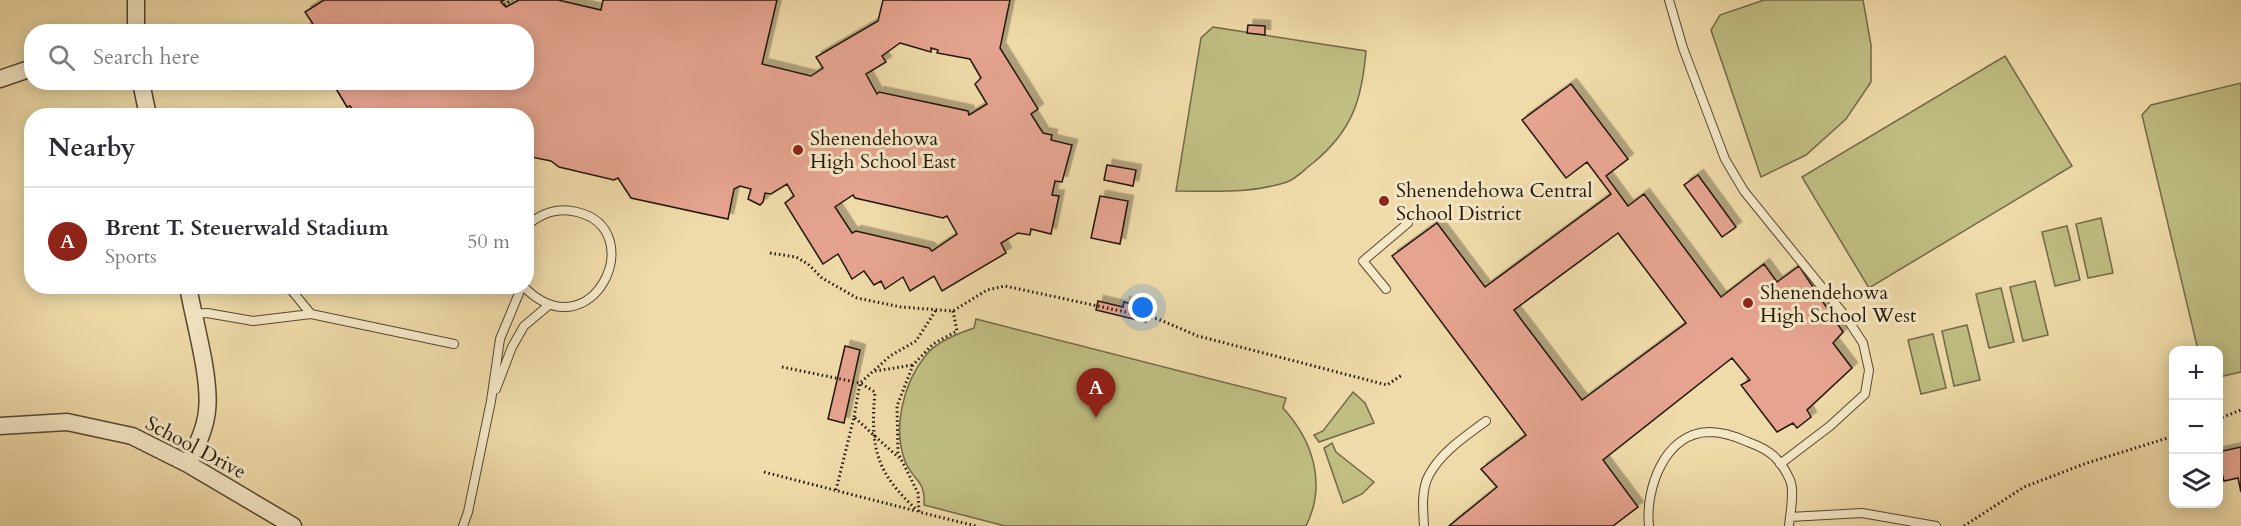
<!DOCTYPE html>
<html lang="en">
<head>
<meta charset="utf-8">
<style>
  :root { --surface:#fff; --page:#f7f7f7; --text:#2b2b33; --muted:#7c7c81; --line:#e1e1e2; --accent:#8f2418 }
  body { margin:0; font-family:Cardo,serif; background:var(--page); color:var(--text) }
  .controls { position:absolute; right:18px; bottom:18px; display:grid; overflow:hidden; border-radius:12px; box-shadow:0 3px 15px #0003 }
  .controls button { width:54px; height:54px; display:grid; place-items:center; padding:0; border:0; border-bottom:2px solid var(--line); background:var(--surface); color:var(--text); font:30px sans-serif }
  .you { position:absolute; left:1143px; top:308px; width:21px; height:21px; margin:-15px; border:4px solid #fff; border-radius:50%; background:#1a73e8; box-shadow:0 0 0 9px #1a73e833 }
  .badge { display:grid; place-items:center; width:39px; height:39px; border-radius:50%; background:var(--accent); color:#fff; font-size:20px; font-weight:700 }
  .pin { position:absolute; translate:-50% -50px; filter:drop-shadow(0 2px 3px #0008) }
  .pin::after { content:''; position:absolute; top:32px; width:21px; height:18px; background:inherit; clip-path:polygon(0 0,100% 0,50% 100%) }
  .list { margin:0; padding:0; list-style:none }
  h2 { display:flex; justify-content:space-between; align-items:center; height:78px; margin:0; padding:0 24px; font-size:26px }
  h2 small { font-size:20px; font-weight:400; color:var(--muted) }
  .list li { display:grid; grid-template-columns:39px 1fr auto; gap:18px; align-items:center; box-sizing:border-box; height:108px; padding:0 24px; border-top:2px solid var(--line) }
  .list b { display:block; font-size:22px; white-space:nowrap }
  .list p { margin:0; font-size:20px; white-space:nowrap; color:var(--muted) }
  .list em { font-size:20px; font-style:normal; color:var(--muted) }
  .icon { flex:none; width:33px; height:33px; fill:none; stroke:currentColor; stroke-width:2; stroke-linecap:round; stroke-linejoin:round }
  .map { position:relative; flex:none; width:2241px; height:526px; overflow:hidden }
  .search { position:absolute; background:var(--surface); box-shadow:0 3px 15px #0003; left:24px; top:24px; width:510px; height:66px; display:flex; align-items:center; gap:15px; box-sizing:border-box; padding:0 21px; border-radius:24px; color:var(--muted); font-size:22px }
  .panel { position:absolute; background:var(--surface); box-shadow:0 3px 15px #0003; left:24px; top:108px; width:510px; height:186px; border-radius:24px }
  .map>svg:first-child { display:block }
  .green { fill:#c0be83; stroke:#726a46; stroke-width:1.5 }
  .building { fill:#e6a490; stroke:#231609; stroke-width:1.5; fill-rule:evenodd; filter:url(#shadow) }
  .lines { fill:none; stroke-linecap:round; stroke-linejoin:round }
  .service-casing { stroke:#564731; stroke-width:10 }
  .minor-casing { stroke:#564731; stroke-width:19 }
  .path { stroke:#231609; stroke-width:3; stroke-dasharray:1.5 3; stroke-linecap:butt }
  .service { stroke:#f5e8c7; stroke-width:8 }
  .minor { stroke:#f5e8c7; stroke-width:16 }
  .poi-dot { fill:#8f2418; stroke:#f5e8c7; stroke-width:2 }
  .labels { text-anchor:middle; stroke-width:6; stroke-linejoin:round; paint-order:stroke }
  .poi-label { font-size:20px; fill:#231609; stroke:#f5e8c7; text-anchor:start }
  .street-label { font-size:20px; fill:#231609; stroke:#f5e8c7 }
</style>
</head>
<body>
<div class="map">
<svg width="2241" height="526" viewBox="0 0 2241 526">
  <defs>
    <filter id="shadow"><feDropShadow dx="5.5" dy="-5.5" stdDeviation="0" flood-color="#0004"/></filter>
  </defs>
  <rect width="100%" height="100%" fill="#efdba9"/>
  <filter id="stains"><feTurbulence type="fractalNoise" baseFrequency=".00333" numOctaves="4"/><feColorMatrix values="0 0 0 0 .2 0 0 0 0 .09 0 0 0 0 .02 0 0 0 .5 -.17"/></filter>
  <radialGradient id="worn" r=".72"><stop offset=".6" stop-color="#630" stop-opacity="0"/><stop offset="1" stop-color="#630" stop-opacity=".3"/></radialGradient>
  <path class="green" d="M1764 0H1863L1871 45V82L1846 119 1806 155 1761 177 1711 30 1720 15Z
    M1213 27 1366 51C1362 100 1352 131 1313 163 1305 169 1296 179 1287 182 1251 194 1213 191 1176 191L1201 38Z
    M2005 56 2072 166 1869 288 1802 177Z
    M2241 83V372L2219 377 2218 350H2198L2142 115 2151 105Z
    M2101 218 2113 273 2088 278 2076 224Z
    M2067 226 2080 280 2055 286 2042 232Z
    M2035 281 2048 335 2023 341 2010 287Z
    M2001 288 2014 342 1989 348 1976 294Z
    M976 319 1286 398 1283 408C1313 441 1327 484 1306 526H1005L924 505C926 480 913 481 905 461 892 427 904 382 926 355 936 342 959 333 974 328Z
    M1967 325 1980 380 1954 386 1942 331Z
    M1933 334 1946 388 1921 394 1908 340Z
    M1353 392 1365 403 1374 423 1319 442 1314 435 1323 431Z
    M1332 443 1336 452 1374 482 1362 494 1343 503 1324 448Z"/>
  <path class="building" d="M324 0H504L501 2 506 7 519 0H558L601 10 603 0H777L762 64 811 76 823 68 816 57 878 21 883 0H1010L1000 48 1038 109 1031 114 1043 133 1052 135 1051 140 1072 145 1062 182 1055 181 1052 195 1059 196 1051 234 1031 229 1030 235 1018 233 1001 243 1006 253 942 291 934 276 910 291 903 277 885 289 881 281 874 285 864 271 852 279 838 254 823 264 785 203 794 196 787 184 771 194 765 193 763 202 760 205 748 199 751 189 740 186 734 189 728 219 631 198 618 178 614 180 559 167 551 161 526 156V116H357L350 106 347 107 332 82H526V32H301L313 24 305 12ZM900 43 931 52V48L938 50 937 53 970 59 981 78 975 84 987 104 969 115 968 111 879 92 877 94 866 74 886 62 882 56ZM853 195 855 198 943 218 947 216 957 234 932 251 929 248 856 231 852 233 835 207Z
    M1248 25 1265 26V35L1247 33Z
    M1571 84 1628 159 1606 176 1628 206 1644 194 1721 297 1764 264 1777 282 1799 266 1843 332 1833 343 1852 368 1807 410 1811 417 1797 428 1793 423 1777 432 1741 385 1750 380 1732 358 1603 460 1638 507 1613 526H1449L1497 487 1481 469 1526 435 1392 256 1437 223 1485 287 1611 194 1587 162 1566 178 1522 120ZM1618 233 1686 323 1582 400 1514 310Z
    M1107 165 1136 170 1133 186 1104 180Z
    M1698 175 1736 227 1722 237 1684 185Z
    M1100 196 1128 201 1120 244 1091 238Z
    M1098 301 1123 307 1124 302 1142 307 1140 313 1147 314 1146 322 1096 310Z
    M845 346 860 350 844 423 828 419Z
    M2241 447V492L2238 478 2224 481 2218 458V452Z"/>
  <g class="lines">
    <defs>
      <path id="service" d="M1669 0 1683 48 1725 159 1744 191 1846 317 1863 343 1869 370 1865 394 1830 426 1780 464
        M288 286 311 314
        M523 286C591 356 652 230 577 212 557 207 542 213 526 226
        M1386 289 1363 261 1408 223
        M193 314 207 313 253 321 311 314 454 344
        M496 389 512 347 524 326 549 305
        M1790 517 1862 513 1936 526
        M463 526 468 512 491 401 500 339 522 286
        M1424 526C1423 511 1421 489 1429 475 1441 452 1466 436 1486 421
        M1649 526C1645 490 1664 433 1709 432 1723 432 1735 436 1748 442 1770 450 1780 458 1790 480 1795 492 1790 514 1789 526"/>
      <path id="minor" d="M136 32V0
        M0 79 32 68
        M141 82 148 116
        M188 286C194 322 211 377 207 411 205 430 196 447 188 464
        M0 426 67 422 132 436 188 464 293 526"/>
    </defs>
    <use href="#service" class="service-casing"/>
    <use href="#minor" class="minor-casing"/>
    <path class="path" d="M504 5 512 0
      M770 253 796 257 808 264 822 278 857 298 901 307 953 311 987 290 1005 286 1158 319 1198 336 1387 385 1402 375
      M953 311 957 331 933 344 913 365 897 406 898 453 918 493 919 512 976 526
      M782 367 860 383 890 356 916 341 936 310
      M875 371 913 365
      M854 417 860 383 875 392C870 449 876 473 919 512
      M2218 419 2241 410
      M764 472 916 511
      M836 490 854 417 899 458
      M1964 526 2024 487 2087 463 2174 436"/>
    <use href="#service" class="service"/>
    <use href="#minor" class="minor"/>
  </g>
  <g class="poi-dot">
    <circle cx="798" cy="150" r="6"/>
    <circle cx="1384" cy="201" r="6"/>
    <circle cx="1748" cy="303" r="6"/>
  </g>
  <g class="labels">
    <g class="poi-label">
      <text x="810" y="145">Shenendehowa<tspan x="810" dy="23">High School East</tspan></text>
      <text x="1396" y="197">Shenendehowa Central<tspan x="1396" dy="23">School District</tspan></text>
      <text x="1760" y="299">Shenendehowa<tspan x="1760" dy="23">High School West</tspan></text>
    </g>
    <g class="street-label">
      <text transform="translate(196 447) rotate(28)" y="7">School Drive</text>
    </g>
  </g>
  <rect width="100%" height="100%" filter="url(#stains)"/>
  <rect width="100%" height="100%" fill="url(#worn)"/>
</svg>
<div class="controls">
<button>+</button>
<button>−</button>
<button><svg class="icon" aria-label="layers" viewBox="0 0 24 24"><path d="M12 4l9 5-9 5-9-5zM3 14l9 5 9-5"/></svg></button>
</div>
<div class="you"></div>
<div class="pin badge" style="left:1096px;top:418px">A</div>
<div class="search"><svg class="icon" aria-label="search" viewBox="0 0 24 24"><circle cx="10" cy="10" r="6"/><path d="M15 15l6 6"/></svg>Search here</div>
<section class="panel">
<h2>Nearby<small></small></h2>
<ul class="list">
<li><span class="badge">A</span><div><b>Brent T. Steuerwald Stadium</b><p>Sports</p></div><em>50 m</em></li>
</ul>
</section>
</div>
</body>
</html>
